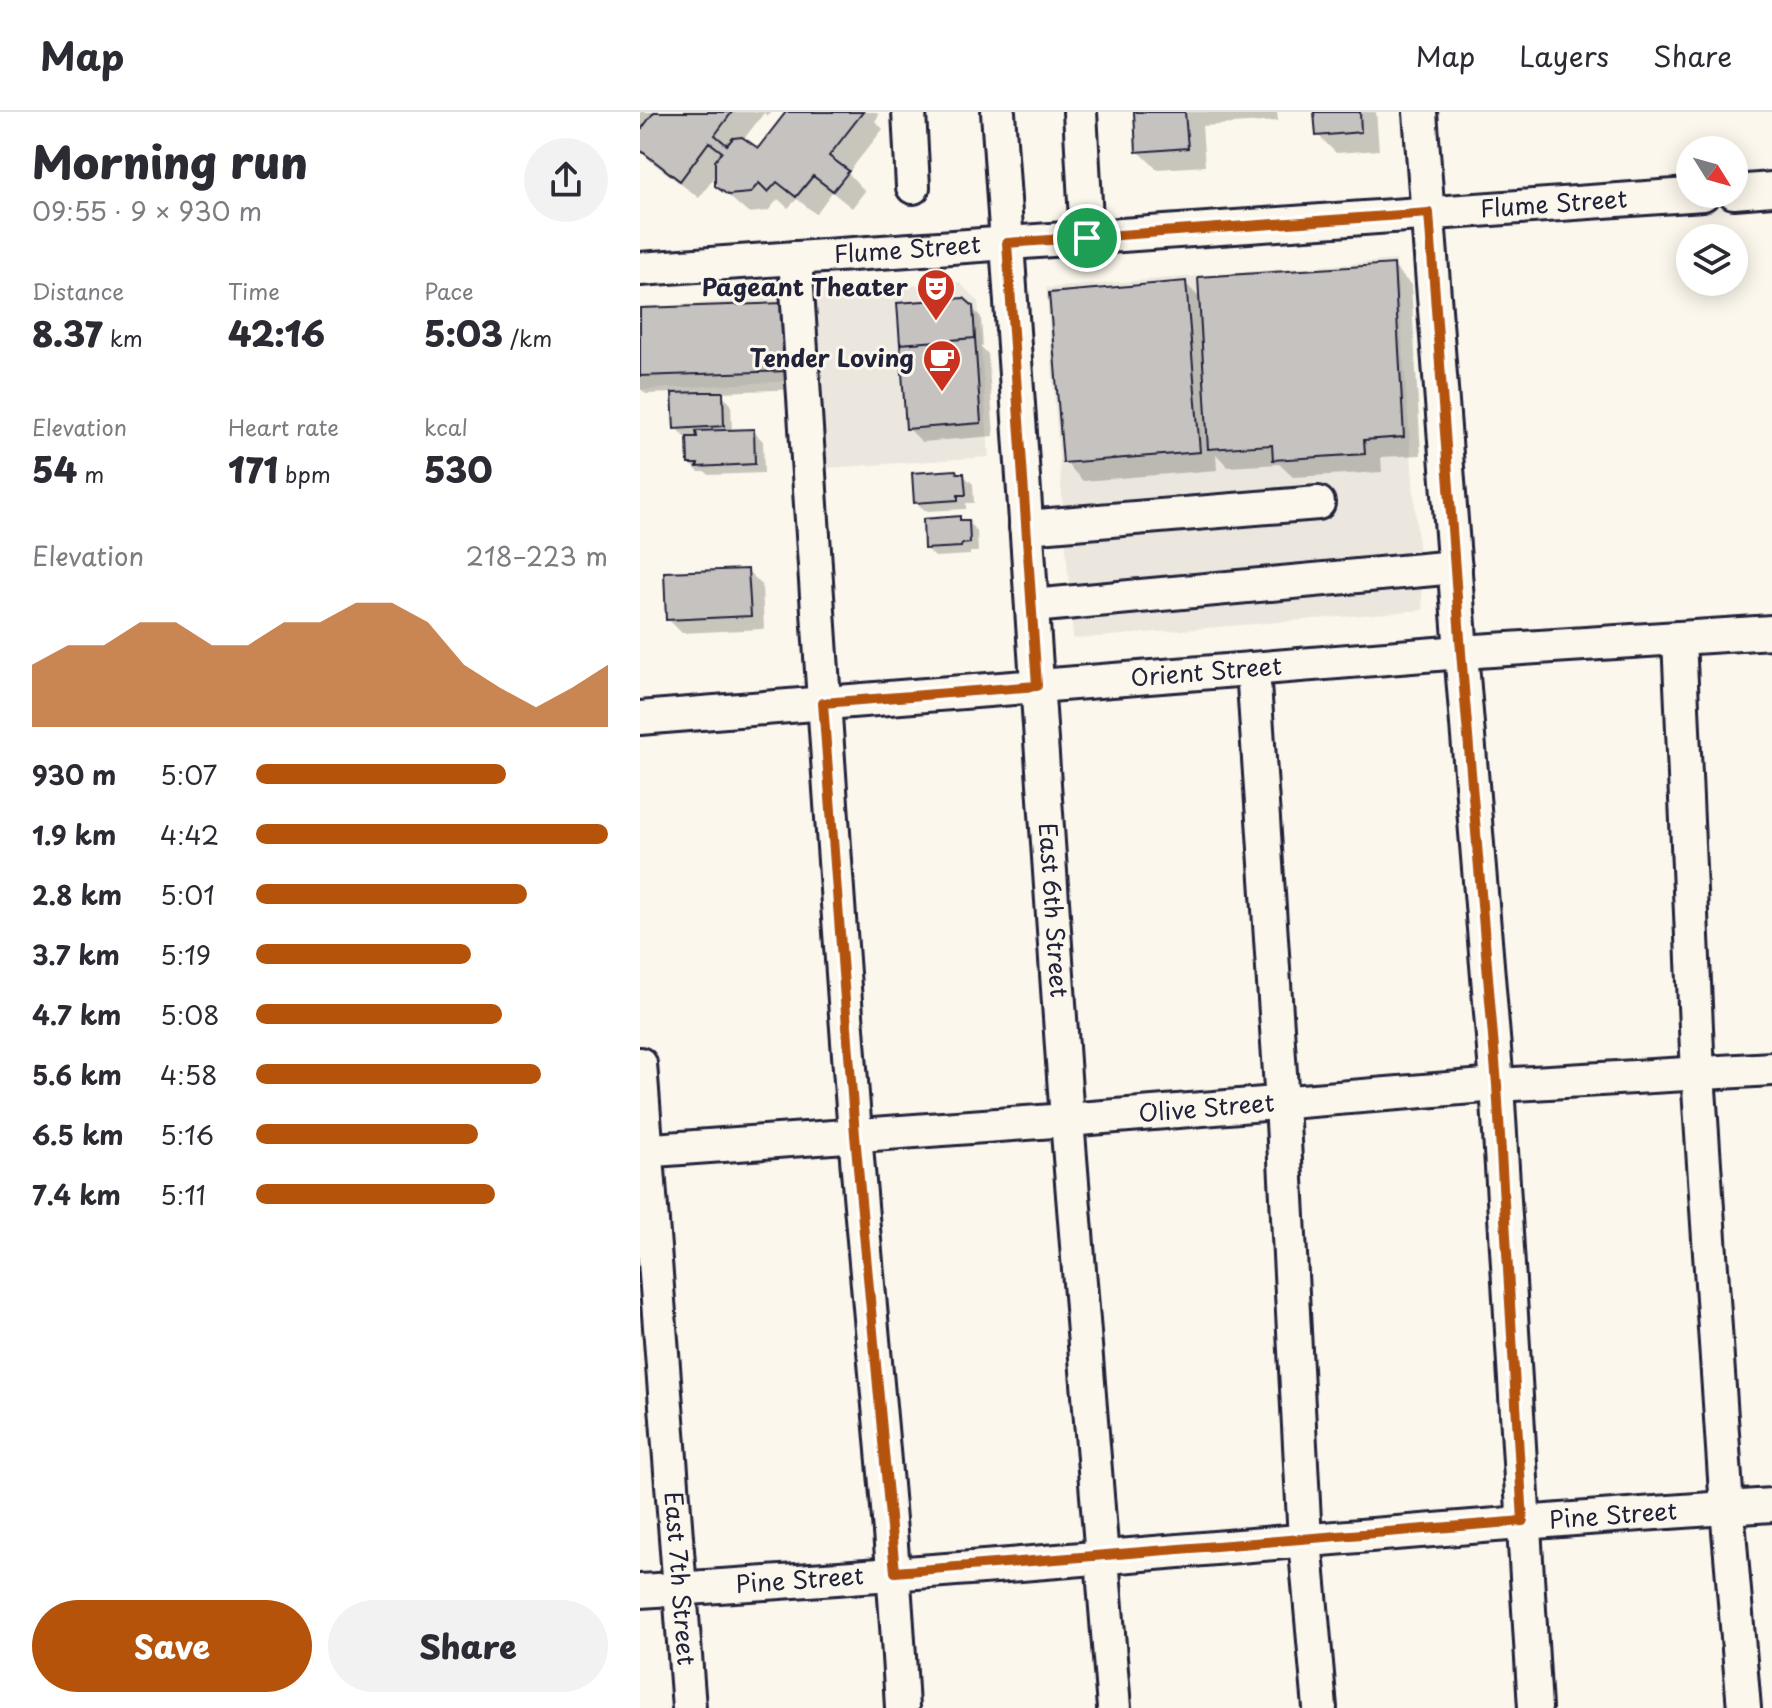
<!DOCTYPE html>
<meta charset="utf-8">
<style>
body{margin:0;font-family:"Playpen Sans",sans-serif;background:#f2f2f3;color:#2b2b33;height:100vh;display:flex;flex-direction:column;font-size:30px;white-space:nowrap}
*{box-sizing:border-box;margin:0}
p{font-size:26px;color:#7c7c81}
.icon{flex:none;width:44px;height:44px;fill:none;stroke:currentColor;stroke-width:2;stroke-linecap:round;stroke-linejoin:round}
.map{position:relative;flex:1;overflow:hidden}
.sheet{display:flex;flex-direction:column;background:#fff;width:640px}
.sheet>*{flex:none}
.needle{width:52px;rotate:127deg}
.tools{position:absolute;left:1036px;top:24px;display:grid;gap:16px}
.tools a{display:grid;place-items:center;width:72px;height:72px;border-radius:50%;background:#fff;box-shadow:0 4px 20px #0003;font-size:40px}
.pin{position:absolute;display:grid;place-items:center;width:68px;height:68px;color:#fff;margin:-34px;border:4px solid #fff;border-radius:50%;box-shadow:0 2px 8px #0007}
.round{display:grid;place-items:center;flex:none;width:84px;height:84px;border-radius:42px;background:#f2f2f3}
.summary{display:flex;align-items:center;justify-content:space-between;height:136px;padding:0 32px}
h1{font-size:44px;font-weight:800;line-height:60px}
.stats{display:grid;grid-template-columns:repeat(3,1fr);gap:12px;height:136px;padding:8px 32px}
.stats div{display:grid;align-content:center}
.stats b{font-size:34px;font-weight:800}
.stats small{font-size:22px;font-weight:400}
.stats p{font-size:22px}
.chart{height:224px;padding:16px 32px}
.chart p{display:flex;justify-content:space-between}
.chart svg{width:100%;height:144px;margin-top:8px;fill:#b45309;opacity:.7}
.button{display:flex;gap:16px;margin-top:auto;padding:16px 32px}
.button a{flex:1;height:92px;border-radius:48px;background:#b45309;color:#fff;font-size:32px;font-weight:800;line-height:92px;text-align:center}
.button a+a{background:#f2f2f3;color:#2b2b33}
ul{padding:0 32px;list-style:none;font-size:26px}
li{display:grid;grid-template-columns:128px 96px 1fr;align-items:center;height:60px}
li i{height:20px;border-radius:10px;background:#b45309}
header{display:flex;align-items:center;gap:48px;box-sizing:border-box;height:112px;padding:0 40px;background:#fff;border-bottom:2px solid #e1e1e2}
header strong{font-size:38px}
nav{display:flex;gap:44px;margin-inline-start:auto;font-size:28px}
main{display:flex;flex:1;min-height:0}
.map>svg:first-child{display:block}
</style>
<header>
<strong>Map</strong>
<nav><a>Map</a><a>Layers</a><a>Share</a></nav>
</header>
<main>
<section class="sheet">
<div class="summary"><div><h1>Morning run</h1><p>09:55 · 9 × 930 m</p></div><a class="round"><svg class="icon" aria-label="share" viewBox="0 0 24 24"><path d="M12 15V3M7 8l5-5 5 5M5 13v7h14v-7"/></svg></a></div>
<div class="stats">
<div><p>Distance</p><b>8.37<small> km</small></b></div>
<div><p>Time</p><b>42:16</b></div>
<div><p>Pace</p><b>5:03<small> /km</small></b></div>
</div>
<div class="stats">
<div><p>Elevation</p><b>54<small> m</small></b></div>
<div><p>Heart rate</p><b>171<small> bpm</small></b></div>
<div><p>kcal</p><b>530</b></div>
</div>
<div class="chart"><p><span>Elevation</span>218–223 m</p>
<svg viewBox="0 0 160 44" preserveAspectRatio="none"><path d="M0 44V25L10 19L20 19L30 12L40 12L50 19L60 19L70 12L80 12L90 6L100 6L110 12L120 25L130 32L140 38L150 32L160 25V44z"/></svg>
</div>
<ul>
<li><b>930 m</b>5:07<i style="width:71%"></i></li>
<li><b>1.9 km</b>4:42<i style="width:100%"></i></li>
<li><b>2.8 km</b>5:01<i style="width:77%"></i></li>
<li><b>3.7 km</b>5:19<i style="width:61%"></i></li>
<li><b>4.7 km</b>5:08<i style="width:70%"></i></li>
<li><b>5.6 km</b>4:58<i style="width:81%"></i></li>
<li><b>6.5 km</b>5:16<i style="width:63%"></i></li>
<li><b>7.4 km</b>5:11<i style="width:68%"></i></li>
</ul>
<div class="button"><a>Save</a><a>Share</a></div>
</section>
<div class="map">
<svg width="1132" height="1596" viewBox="0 0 1132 1596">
<rect width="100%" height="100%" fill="#fbf7ec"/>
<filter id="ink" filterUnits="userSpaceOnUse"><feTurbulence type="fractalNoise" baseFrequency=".0125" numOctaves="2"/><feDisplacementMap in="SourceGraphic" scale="16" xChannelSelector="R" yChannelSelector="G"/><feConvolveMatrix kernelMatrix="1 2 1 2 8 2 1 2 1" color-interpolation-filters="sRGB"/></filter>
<g filter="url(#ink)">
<path fill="#ebe7df" d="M756 148 783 498 433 527 406 176Z
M319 170 338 189 349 345 187 356 175 180Z
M148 185 150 269 0 278V196Z"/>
<path fill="#0003" d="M0 0H131L128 4 124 1 103 28 119 38 149 0H236L239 3 235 9 243 17 208 61 225 79 212 96 192 80 176 102 157 87 148 96 138 87 128 99 108 101 77 74V62L59 86 11 49 0 38V22L3 19 0 16Z
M510 0H637L638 9 562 14 565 54 517 57 498 39Z
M676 0H736L739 38 696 41 678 23Z
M753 154 771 173 781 343 741 345 742 360 653 365 639 352 588 355 576 342 577 358 443 369 425 350 545 171 561 187Z
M323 188 341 205 343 234H340L348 242 354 324 282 330 268 316Z
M144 193 164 277 79 280 91 292 92 320 113 319 123 329 124 361 69 363 66 360H59L50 351 49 325H45L36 316 34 281 6 282 0 276V198Z
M319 363H323L333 372 334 391H326V397L285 399 276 390Z
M319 406 323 410H328L337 419 338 440H330V443L295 445 286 436Z
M108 459 122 473 124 517 42 521 28 507Z"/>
<path fill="#c6c2c0" stroke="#22223b" stroke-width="2" d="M14 0H92L75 23 87 33 93 26 102 25 118 36 146 0H223L189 44 209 59 193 79 173 64 156 85 137 70 128 80 119 71 110 81 88 83 75 74V49L82 40 69 30 40 69 0 38V19Z
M494 0H545L548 36 496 40Z
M674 0H720L721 20 676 24Z
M754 152 764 325 724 328 725 342 633 348 632 333 568 337 558 165Z
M546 169 560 340 423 351 409 181Z
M324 186 333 194 335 226 260 232 257 191Z
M145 191 147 259 0 264V196Z
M335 226 341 311 266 317 260 232Z
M63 280H83L84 314 34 317 32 281Z
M114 317 115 352 57 355 58 352H48L47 325H57L56 319Z
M316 358 317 361H324L326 383H318V388L274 391 272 361Z
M320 404V408H329L330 431 322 432 321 435 284 437 283 407Z
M108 457 111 504 26 508 24 460Z"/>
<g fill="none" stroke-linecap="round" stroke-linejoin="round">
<defs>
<g id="minor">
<path d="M269 0 273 75"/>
<path id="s1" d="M358 0 427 1008 474 1596"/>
<path d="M440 0 447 126"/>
<path d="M780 0 821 540 857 973 895 1596"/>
<path d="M1094 80 1132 77"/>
<path d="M155 146C174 438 192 729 215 1021 230 1213 252 1404 262 1596"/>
<path id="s2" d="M0 157 1063 82"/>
<path d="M386 415 678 391"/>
<path d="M392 494 815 455"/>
<path d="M1039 526 1058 962 1087 1396 1104 1596"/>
<path d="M613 557 642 991 665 1428 680 1596"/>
<path id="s3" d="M0 606 821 540 1132 520"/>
<path id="s4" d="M0 952 49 1596"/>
<path id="s5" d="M0 1039 427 1008 857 973 1132 957"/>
<path id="s6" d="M0 1479C378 1457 754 1417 1132 1393"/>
</g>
</defs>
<use href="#minor" stroke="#22223b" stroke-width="38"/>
<use href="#minor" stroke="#fbf7ec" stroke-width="32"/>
</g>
</g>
<g fill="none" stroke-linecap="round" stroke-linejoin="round" filter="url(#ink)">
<defs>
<path id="route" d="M789 101 821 540 857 973 883 1409 255 1460 215 1023 183 591 397 574 367 131Z"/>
</defs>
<use href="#route" stroke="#fff" stroke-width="16"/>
<use href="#route" stroke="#b45309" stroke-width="10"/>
</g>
<defs>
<symbol id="theatre-pin" viewBox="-11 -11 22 30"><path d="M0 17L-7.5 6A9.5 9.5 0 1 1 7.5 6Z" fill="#c8321e" stroke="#fbf7ec"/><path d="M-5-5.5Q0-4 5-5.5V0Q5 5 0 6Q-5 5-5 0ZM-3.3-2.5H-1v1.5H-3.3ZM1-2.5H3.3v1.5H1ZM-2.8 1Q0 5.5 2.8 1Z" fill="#fff"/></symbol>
<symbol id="cafe-pin" viewBox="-11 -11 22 30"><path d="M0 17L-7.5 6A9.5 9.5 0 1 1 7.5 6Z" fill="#c8321e" stroke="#fbf7ec"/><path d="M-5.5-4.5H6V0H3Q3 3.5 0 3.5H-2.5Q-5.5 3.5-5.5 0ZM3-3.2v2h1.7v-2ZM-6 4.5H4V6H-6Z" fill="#fff"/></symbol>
</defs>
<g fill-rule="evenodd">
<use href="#theatre-pin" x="274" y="154" width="44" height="60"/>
<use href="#cafe-pin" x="280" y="225" width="44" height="60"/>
</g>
<g text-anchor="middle" stroke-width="6" stroke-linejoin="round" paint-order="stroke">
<g font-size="24" fill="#22223b" stroke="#fbf7ec">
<text dy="8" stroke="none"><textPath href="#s2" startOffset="916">Flume Street</textPath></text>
<text dy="8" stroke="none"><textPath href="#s2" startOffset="268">Flume Street</textPath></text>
<text dy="8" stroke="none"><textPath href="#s3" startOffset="568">Orient Street</textPath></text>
<text dy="8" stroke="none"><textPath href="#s1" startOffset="800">East 6th Street</textPath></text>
<text dy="8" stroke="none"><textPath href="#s5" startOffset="568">Olive Street</textPath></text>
<text dy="8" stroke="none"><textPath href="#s6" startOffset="976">Pine Street</textPath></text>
<text dy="8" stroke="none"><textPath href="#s4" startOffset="516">East 7th Street</textPath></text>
<text dy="8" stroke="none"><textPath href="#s6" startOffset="160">Pine Street</textPath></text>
</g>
<g font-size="24" font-weight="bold" fill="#22223b" stroke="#fbf7ec" text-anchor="end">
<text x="268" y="184">Pageant Theater</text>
<text x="274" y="255">Tender Loving</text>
</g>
</g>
</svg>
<div class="tools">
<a><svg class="needle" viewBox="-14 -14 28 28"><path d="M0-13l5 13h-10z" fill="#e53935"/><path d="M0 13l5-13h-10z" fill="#7c7c81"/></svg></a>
<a><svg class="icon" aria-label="layers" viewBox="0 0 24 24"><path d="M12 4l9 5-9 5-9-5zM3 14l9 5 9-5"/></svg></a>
</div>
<div class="pin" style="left:447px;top:126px;background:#1e9e55"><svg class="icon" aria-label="arrive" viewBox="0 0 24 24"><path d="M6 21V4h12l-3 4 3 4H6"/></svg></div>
</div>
</main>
